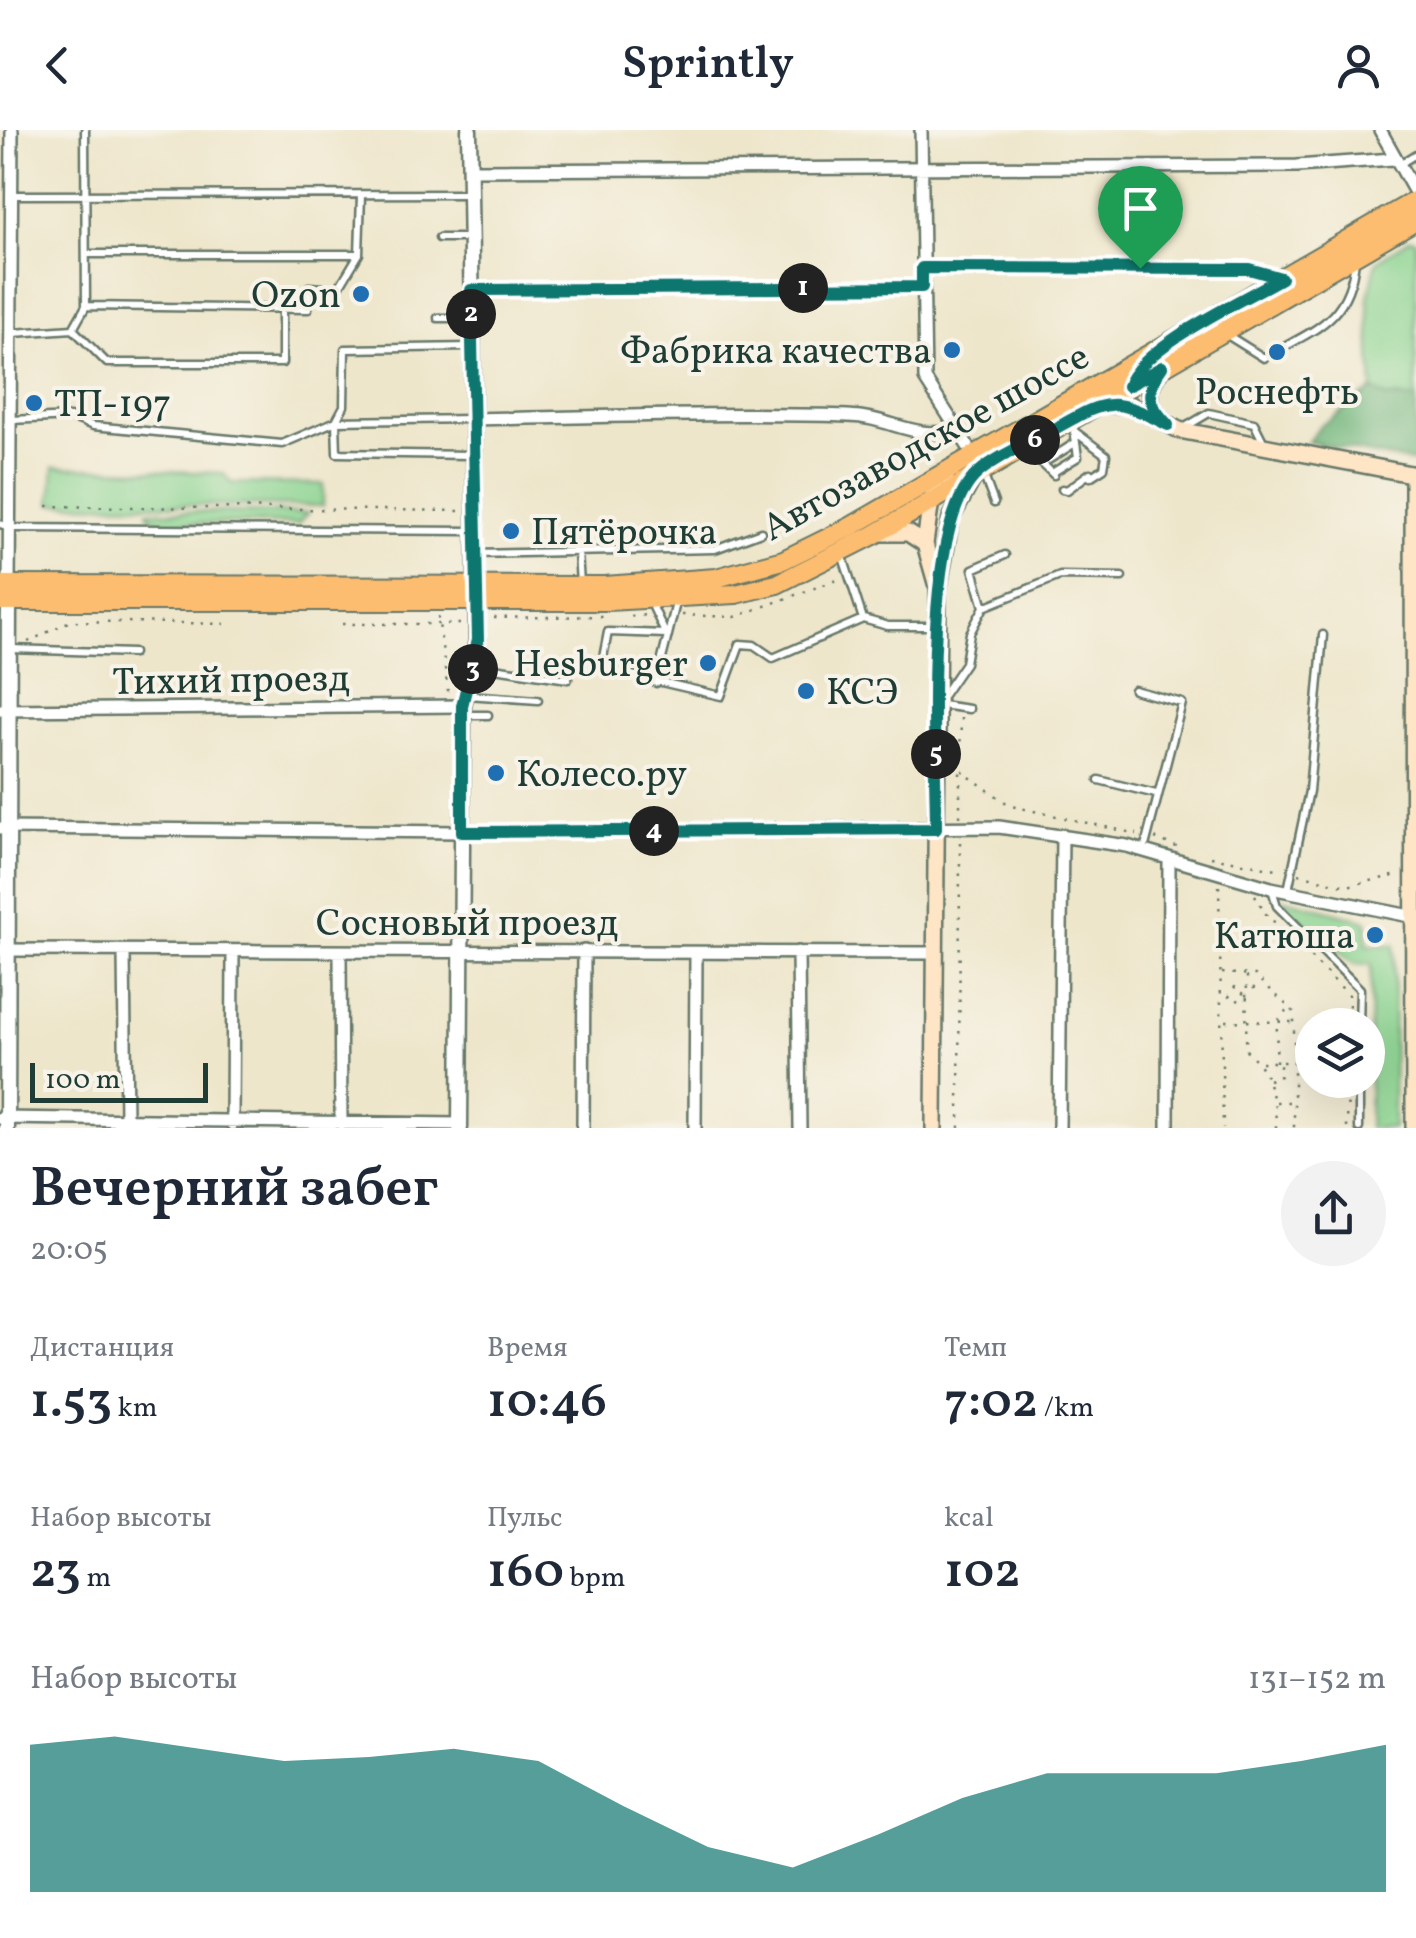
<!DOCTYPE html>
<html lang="ru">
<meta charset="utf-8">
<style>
body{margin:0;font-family:Vollkorn,serif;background:#f2f2f3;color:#1f2937;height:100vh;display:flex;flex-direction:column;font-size:38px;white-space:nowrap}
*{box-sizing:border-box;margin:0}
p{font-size:32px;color:#747a83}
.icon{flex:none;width:55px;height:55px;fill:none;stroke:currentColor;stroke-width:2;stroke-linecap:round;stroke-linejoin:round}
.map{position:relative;height:998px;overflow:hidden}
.side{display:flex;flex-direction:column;background:#fff;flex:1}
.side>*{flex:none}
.fabs{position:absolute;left:1295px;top:878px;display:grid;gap:20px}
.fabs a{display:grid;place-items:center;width:90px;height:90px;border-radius:50%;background:#fff;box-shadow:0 10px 40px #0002;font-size:50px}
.scale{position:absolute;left:30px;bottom:25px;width:178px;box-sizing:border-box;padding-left:10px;border:5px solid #1f3d34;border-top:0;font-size:28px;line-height:35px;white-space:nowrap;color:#1f3d34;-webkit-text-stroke:8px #f7f3e8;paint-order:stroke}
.pin{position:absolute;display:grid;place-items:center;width:85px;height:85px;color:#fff;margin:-102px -42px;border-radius:50% 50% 50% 0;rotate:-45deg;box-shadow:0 0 10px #0007}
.pin .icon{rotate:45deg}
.km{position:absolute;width:50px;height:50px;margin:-25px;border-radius:50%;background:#222;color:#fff;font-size:28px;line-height:50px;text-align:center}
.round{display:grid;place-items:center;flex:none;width:105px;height:105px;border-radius:52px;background:#f2f2f3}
.summary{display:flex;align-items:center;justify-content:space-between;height:170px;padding:0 30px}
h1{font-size:55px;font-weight:600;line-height:75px}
.figures{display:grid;grid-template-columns:repeat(3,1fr);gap:15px;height:170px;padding:10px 30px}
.figures div{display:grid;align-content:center}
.figures b{font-size:50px;font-weight:600}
.figures small{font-size:28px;font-weight:400}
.figures p{font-size:28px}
.chart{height:280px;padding:20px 30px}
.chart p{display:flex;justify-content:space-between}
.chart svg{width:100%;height:180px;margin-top:10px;fill:#0f766e;opacity:.7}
header{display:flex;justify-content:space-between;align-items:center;height:130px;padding:0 30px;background:#fff;font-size:45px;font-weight:600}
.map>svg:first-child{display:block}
</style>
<header><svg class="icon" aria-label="back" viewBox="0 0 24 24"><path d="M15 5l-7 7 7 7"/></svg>Sprintly<svg class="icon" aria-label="person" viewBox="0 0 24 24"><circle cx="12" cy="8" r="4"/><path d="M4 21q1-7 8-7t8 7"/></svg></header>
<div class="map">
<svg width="1416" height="998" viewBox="0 0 1416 998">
<rect width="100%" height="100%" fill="#f7f3e8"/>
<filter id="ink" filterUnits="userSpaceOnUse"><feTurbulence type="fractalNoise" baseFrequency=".01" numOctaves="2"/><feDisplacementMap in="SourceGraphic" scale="20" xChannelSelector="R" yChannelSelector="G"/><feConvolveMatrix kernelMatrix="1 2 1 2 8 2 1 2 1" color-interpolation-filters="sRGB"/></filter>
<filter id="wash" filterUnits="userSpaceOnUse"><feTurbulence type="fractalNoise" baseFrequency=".0048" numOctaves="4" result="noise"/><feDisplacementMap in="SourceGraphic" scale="40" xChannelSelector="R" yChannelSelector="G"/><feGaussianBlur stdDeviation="2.25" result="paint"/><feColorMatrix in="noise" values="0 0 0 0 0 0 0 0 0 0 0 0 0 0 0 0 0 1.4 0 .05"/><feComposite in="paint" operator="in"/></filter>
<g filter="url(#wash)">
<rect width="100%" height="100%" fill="#eee6cb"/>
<path fill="#8ad390" stroke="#548862" stroke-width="2.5" d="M1410 109 1416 110V269L1386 267 1373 260 1368 169 1377 131Z
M54 337 223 343 231 353 323 354V376L51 374Z
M148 381 308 383 298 394 161 393 149 386Z
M1285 769 1367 791V815H1394L1393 998H1369L1371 834H1354L1287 778Z"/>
<path fill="#6fb57a" stroke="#477957" stroke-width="2.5" d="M1373 260 1386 267 1416 269V333L1308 312 1319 297Z"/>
</g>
<g filter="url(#ink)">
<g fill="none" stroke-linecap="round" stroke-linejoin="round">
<defs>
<path id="service" d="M85 0 86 176 73 199 107 233H282V177
M1398 35 1416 24
M13 65 470 64
M439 108H468
M86 124H359
M86 176 308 179 309 157 338 159 359 124 361 65
M438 188H471
M13 203 73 199
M1224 203 1264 228C1313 200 1350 191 1355 129
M12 290 70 287 93 296 282 314 336 291 472 289
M1182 299 1209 283 1254 293 1265 315
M1074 301 1106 325 1104 338 1090 347
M1025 324 1033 325 1054 345
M471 325 337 323 336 291 344 276 345 219 471 217
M1042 334 1075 313
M1052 343 1078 327 1074 299
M984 346 994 373
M1062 359 1067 360 1090 343
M0 394 13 398 473 401
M578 422 580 454
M475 424 715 419 761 402
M842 424 863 489
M651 473 665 503
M984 477 973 439 1005 425
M666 504 608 502 601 538 721 566 740 514 754 515 773 528 863 489 888 496H936
M11 519 133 523
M474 535 568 549 569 543
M656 553 676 473
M1134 560 1182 573 1144 720
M467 565 538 570
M941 568 965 533 970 503 984 477 1060 446 1122 447
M941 575 969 579
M464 585H488
M1099 650 1156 664
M1272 759 1277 776 1360 859 1359 895
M1288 760 1309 661 1323 505
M1359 998V950"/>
<path id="minor" d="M921 0 925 249 973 324
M1380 0 1416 64
M470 40 1297 36 1393 29
M922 138 1249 139 1281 148
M471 160 922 157
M472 289C597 287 723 282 848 286 891 287 913 311 958 300
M9 461 12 0
M0 580 463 576
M0 698 462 702 999 697 1127 716 1271 758 1415 787
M0 820 935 823
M340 822 341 994
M798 822 800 998
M124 824 126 989
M0 988 460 994
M232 994 233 823
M583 998 584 821
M695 998 696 824
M1059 998 1062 705
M1168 998 1169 728"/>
<path id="tertiary" d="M7 998 9 471
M460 998 463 576 477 510 469 0"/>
<path id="secondary" d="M1161 239C1147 259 1145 270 1161 288
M1097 274 1131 275 1179 300 1416 345
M1413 344 1414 998
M878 403H908L925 414 936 453
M925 414 931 370 950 339
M934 998 938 461 951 388 975 345"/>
<path id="primary" d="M0 455 604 456 716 448 783 430 852 396 1416 70
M0 471H607L736 464 777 454 872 406 1416 90"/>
</defs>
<use href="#service" stroke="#677869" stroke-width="11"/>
<use href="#minor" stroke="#677869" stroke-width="16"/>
<use href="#tertiary" stroke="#677869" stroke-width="19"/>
<use href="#secondary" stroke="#677869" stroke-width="20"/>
<use href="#primary" stroke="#677869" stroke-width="22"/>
<path stroke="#677869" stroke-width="2.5" stroke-dasharray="2.5 8" stroke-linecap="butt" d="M47 376 461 381
M682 485 735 487 842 448
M438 486 448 562
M631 486 648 485
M494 488 603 486
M342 494H462
M28 512 70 491 231 494
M961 588 960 634 964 643 1011 676 1137 704
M960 687V635
M1155 708 1179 718
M1211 727 1282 740
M1299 744 1347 756 1398 745
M1219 756 1223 998
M1255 765 1266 784 1349 865V895
M1222 843 1255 845 1294 882V998
M1247 846 1246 920C1269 940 1276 968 1276 998
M1244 864 1235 857 1229 867 1240 871 1260 852
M1226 891 1293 892
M1261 932H1293
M1276 932 1277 892 1288 878
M1268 950 1280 946V933
M1276 972H1293
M959 998 960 710
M1347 998 1348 950"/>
<use href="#service" stroke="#fff" stroke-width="6"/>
<use href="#minor" stroke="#fff" stroke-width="11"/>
<use href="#tertiary" stroke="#fff" stroke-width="14"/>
<use href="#secondary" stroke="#fee5c5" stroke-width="15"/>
<use href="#primary" stroke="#fcbd6f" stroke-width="18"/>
</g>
</g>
<g fill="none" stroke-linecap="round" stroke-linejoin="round" filter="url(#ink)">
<defs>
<path id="route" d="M922 138 1249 139 1281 148C1244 170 1141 216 1128 256L1162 237C1144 262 1147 273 1168 295 1109 264 1105 271 1051 301 1027 314 998 326 978 343 920 393 936 622 936 699L462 702V576L478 510 471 160 922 157Z"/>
</defs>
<use href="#route" stroke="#fff" stroke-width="20"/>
<use href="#route" stroke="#0f766e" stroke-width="12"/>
</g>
<g fill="#1f6fb2" stroke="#f7f3e8" stroke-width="4">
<circle cx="361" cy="164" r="10"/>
<circle cx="952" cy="220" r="10"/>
<circle cx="1277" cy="222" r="10"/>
<circle cx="34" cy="273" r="10"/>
<circle cx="511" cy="401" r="10"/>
<circle cx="708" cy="533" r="10"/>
<circle cx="806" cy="561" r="10"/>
<circle cx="496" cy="643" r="10"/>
<circle cx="1375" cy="805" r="10"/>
</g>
<g text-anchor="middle" stroke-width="8" stroke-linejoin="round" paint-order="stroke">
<g font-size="38" fill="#1f3d34" stroke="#f7f3e8" text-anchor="end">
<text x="341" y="177">Ozon</text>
<text x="932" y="233">Фабрика качества</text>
<text x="1277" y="274" text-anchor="middle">Роснефть</text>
<text x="54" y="286" text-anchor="start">ТП-197</text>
<text x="531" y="414" text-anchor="start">Пятёрочка</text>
<text x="688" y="546">Hesburger</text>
<text x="826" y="574" text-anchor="start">КСЭ</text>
<text x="516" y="656" text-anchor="start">Колесо.ру</text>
<text x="1355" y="818">Катюша</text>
</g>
<g font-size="38" fill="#1f3d34" stroke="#f7f3e8">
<text transform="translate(925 311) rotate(-29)" y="13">Автозаводское шоссе</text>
<text transform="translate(231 549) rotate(-1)" y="13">Тихий проезд</text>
<text x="467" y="805">Сосновый проезд</text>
</g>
</g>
</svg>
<div class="fabs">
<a><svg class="icon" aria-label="layers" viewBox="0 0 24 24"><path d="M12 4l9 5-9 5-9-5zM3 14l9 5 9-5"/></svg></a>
</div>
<div class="scale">100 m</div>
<div class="pin" style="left:1140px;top:138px;background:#1e9e55"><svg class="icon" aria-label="arrive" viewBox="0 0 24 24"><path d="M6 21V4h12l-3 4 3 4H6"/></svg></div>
<b class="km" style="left:803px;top:158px">1</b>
<b class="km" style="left:471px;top:184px">2</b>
<b class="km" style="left:473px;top:539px">3</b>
<b class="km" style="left:654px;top:701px">4</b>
<b class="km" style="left:936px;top:624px">5</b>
<b class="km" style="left:1035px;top:310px">6</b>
</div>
<section class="side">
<div class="summary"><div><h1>Вечерний забег</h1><p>20:05</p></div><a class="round"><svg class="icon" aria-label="share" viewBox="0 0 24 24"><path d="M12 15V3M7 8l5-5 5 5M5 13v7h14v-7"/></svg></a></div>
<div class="figures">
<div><p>Дистанция</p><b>1.53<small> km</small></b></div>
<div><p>Время</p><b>10:46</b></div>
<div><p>Темп</p><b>7:02<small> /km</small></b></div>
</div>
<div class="figures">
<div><p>Набор высоты</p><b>23<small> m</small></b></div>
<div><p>Пульс</p><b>160<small> bpm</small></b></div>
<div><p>kcal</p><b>102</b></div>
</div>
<div class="chart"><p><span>Набор высоты</span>131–152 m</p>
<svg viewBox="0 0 160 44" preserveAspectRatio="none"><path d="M0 44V8L10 6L20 9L30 12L40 11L50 9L60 12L70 23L80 33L90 38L100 30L110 21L120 15L130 15L140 15L150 12L160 8V44z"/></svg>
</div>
</section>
